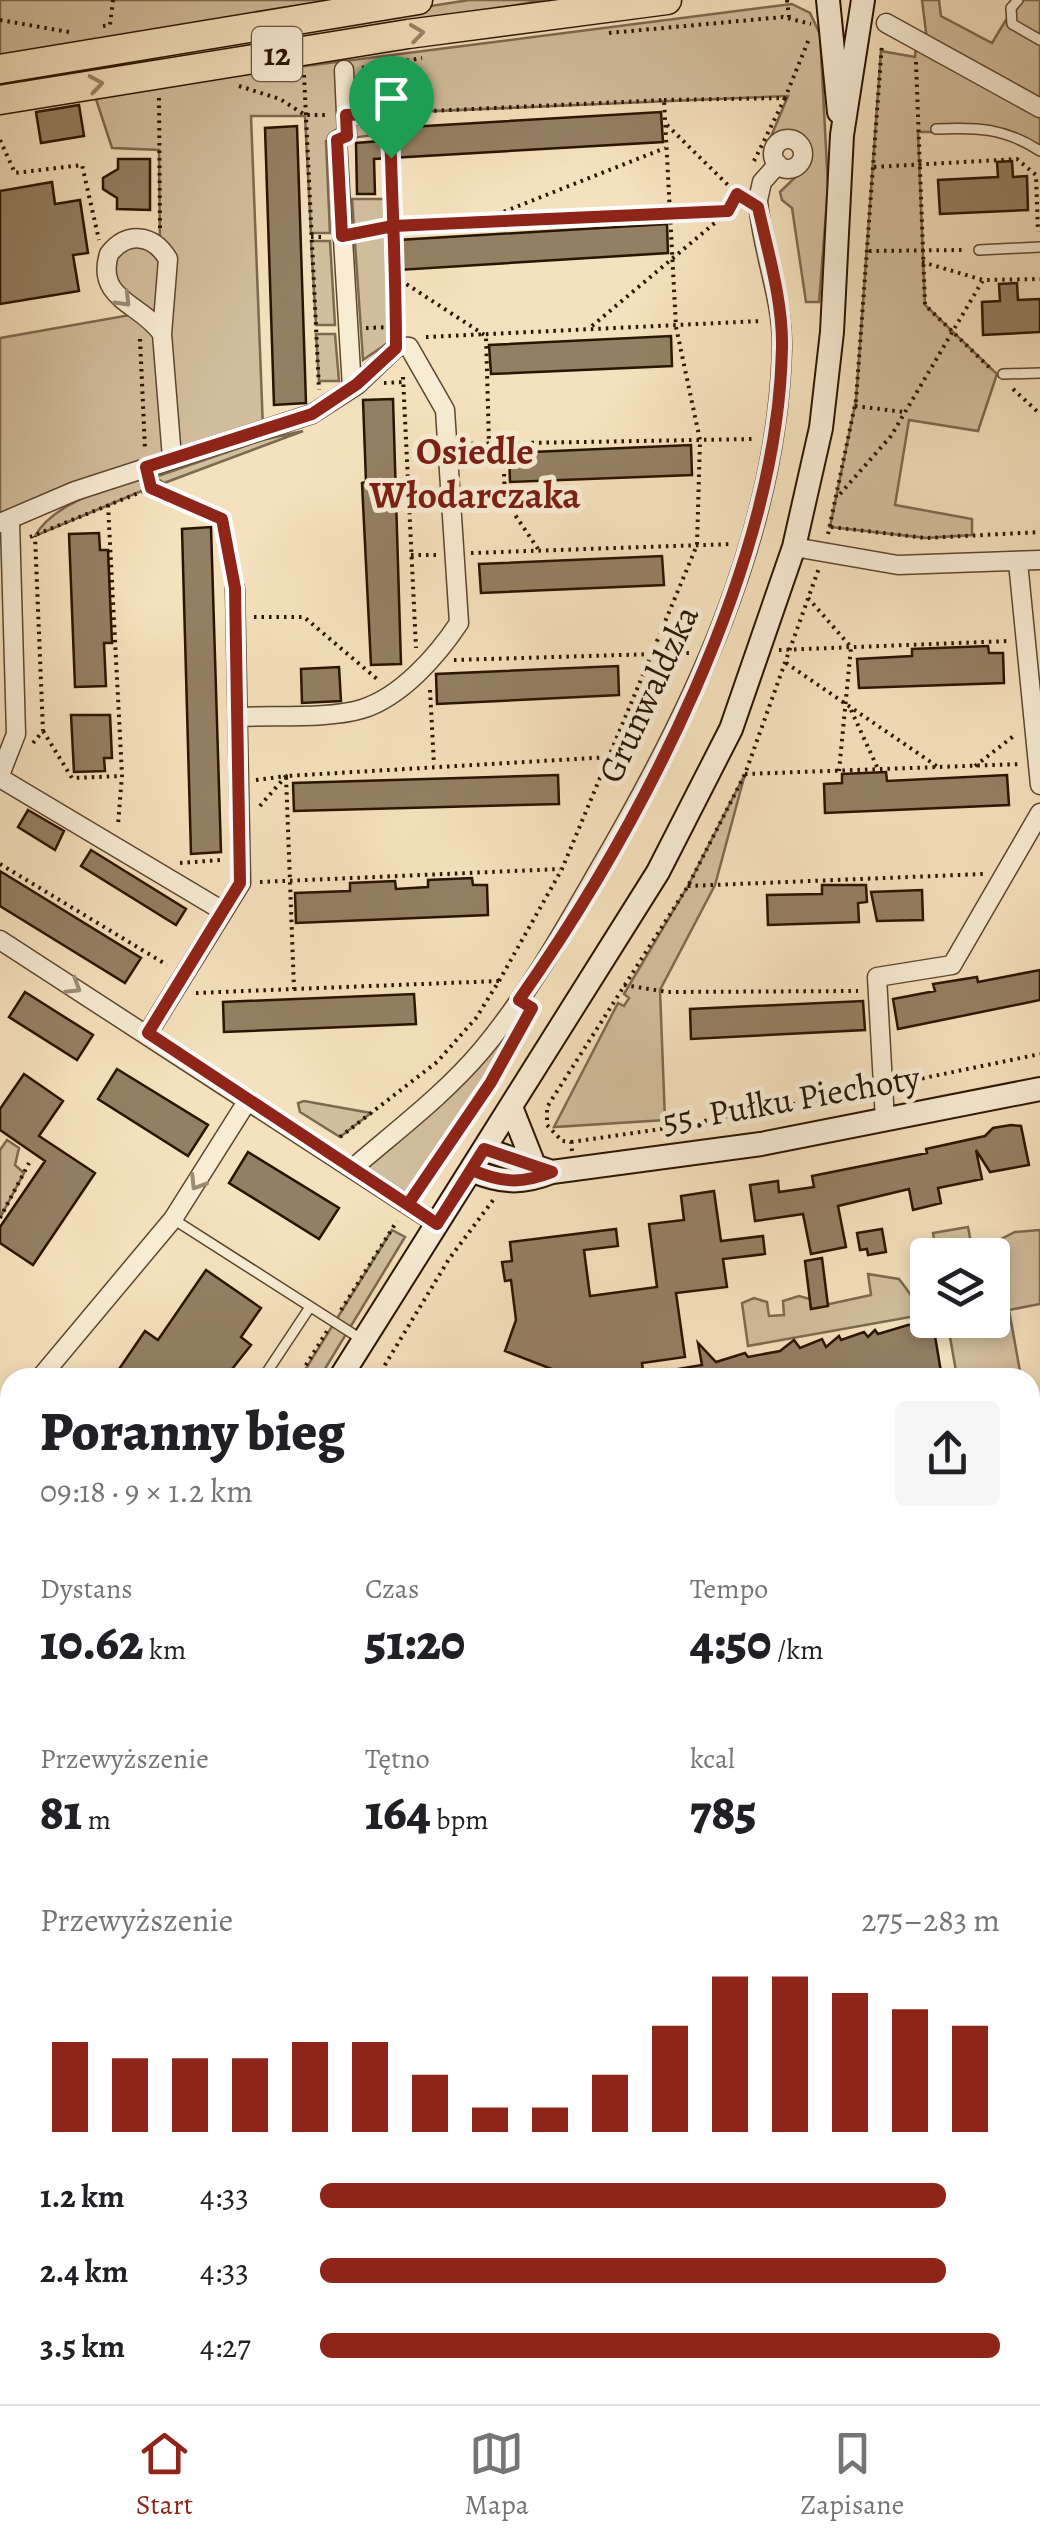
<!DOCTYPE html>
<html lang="pl">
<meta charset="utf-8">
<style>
body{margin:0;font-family:Alegreya,serif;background:#f6f6f6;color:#202124;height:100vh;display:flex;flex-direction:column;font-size:38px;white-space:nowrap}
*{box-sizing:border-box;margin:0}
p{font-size:32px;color:#757577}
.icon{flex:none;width:55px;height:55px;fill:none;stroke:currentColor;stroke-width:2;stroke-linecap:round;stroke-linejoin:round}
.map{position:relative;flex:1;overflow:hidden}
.drawer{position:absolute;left:0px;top:1368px;width:1040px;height:1038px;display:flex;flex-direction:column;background:#fff;border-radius:30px 30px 0 0;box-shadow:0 5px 15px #0003}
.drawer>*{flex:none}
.controls{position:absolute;left:910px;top:1238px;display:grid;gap:20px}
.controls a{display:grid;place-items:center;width:100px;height:100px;border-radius:10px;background:#fff;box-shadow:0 5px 15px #0003;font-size:50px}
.pin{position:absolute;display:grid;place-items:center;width:85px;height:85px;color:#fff;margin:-102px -42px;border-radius:50% 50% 50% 0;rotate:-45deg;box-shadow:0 0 10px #0007}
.pin .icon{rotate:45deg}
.round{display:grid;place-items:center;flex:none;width:105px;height:105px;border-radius:10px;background:#f6f6f6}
.headline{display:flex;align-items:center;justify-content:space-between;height:170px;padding:0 40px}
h1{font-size:55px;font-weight:800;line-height:75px}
.figures{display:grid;grid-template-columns:repeat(3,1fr);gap:15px;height:170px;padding:10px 40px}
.figures div{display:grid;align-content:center}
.figures b{font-size:50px;font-weight:800}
.figures small{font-size:28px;font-weight:400}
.figures p{font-size:28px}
.chart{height:280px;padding:20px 40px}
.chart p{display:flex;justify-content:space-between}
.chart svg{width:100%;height:180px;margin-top:10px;stroke:#8f2418;stroke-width:6}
ul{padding:0 40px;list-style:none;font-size:32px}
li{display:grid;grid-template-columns:160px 120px 1fr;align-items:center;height:75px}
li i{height:25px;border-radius:12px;background:#8f2418}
.menu{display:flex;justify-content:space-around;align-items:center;height:140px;border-top:2px solid #e0e0e0;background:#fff;font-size:28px;color:#757577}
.menu a{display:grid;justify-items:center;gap:5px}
.menu .current{color:#8f2418}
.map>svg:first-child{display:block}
</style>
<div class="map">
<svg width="1040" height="2404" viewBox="0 0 1040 2404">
<rect width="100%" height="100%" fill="#f5e1bd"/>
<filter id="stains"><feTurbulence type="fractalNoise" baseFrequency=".002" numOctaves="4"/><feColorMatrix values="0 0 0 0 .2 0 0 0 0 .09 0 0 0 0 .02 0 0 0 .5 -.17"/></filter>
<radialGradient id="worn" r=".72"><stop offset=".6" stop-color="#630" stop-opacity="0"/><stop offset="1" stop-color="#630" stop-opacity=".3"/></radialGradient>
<path fill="#d2be9d" stroke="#7e694e" stroke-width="2.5" d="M0 0H355L0 56Z
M469 0H545L0 95V74Z
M922 0H939L941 16 992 43 1018 0H1040V151L1005 132H918L925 305 997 374 978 431 909 420 895 505 972 519V535L926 538 830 527 856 400 881 51 915 57 916 42 928 48Z
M792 4 810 13 820 34 828 187 819 302H806L792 208 782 200 780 192 810 163V146L795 133 770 139 788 96 390 113V133L326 141 330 233H311L305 116H251L263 429 0 523V338L136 314 109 284 115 246 160 245 159 150 112 148 94 93Z
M352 199H392L396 337 363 360Z
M311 241H330L335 325H316Z
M316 334H335L339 381H319Z
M303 431 164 483 155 477 262 440Z
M138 478 143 481 144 490 35 536C53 504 104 489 138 478Z
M745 774 715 885 660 990 665 1120 554 1127 618 1003 624 1006 629 998 624 994 688 886Z
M513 1009 525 1015 491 1082 408 1204 353 1168 438 1095Z
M304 1101 371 1113 340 1137 300 1112 298 1103Z
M7 1140 19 1148 15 1165 24 1173 0 1218V1150Z
M968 1227 973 1253 1015 1232 1040 1230V1304L1009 1310 1021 1377H957L947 1320H992V1255H937L933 1233Z
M392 1230 405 1237 320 1377 300 1378Z
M868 1274 899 1279 911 1295 927 1290V1314L748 1346 742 1303 754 1298 767 1302 769 1316 784 1315 783 1301 799 1296 810 1299 811 1308 871 1295Z
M1030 2368 1040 2376V2404H657L643 2395H1030Z"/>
<path fill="#947f62" stroke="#2a1400" stroke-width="2.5" d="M79 105 84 136 41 143 36 112Z
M661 112 663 142 374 159 375 194H357L356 143 393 140 392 128Z
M297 126 306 403 274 405 265 128Z
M118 159H150V210L117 209V198L103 189V178L118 169Z
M1012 161 1013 177 1027 176 1028 210 940 214 938 180 998 177 997 162Z
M52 182 55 204 80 200 88 253 73 255 79 291 0 304V191Z
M667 224 668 253 399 270 398 240Z
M1017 283 1018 300 1040 299V332L983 335 982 302 1000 301 999 284Z
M671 336 672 366 491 374 489 345Z
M393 399 401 664 371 665 362 483 366 482 363 400Z
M691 445 692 475 510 482 509 453Z
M211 527 221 852 191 854 182 529Z
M99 533 100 550H108L112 643H104L106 686 75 687 69 534Z
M662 556 664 585 481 593 479 564Z
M988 646 989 653H1003L1004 683 859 688 857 659 912 656V649Z
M618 666 619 695 437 704 436 674Z
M339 667 341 701 302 703 301 669Z
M71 715H110L112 758H104L105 771 74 772Z
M886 772 887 781 1007 775 1009 805 825 813 824 784 842 783V774Z
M558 775 559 804 294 811 293 783Z
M28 810 64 831 55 850 18 827Z
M91 850 186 909 176 925 81 866Z
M0 871 141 958 125 983 0 906Z
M472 878 473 885H487L488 915 296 923 295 893 350 891V883L395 881 396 889 428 887V880Z
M822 885H866L867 902 858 903 859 922 768 925 767 895 822 894Z
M922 890 923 920 877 921 871 892Z
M1040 970V1000L898 1029 893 999 935 991 933 984 977 977 978 982Z
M25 992 93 1035 77 1060 9 1017Z
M414 994 416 1024 224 1032 223 1002Z
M863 1001 865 1030 691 1039 690 1009Z
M117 1069 208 1125 188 1156 98 1099Z
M24 1074 63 1101 39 1136 95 1173 33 1265 0 1243V1227L45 1161 0 1130V1109Z
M1011 1125 1021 1126 1029 1165 990 1172 976 1150 982 1179 938 1188 941 1203 913 1210 909 1189 838 1206 846 1247 811 1254 803 1214 755 1221 750 1185 778 1181 779 1192 814 1187 812 1176 927 1153 926 1149 985 1136 993 1128Z
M248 1152 339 1208 319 1239 229 1183Z
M714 1191 721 1241 763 1236 765 1254 723 1259 727 1287 676 1293 685 1357 642 1363 643 1371 554 1378 557 1371 505 1351 516 1320 511 1280 505 1281 502 1262 512 1261 510 1242 616 1229 618 1246 584 1250 590 1296 657 1287 649 1224 684 1220 681 1196Z
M882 1229 886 1252 868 1255 867 1249 860 1250 857 1233Z
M822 1258 828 1306 811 1309 805 1261Z
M206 1270 261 1308 241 1337 251 1345 225 1378H113L145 1331 158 1340Z
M933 1324 942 1378H679L678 1369 702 1365 698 1343 716 1362 745 1353 748 1357 780 1351 794 1340 800 1348 822 1339 826 1347 839 1336 841 1340 864 1332 868 1337 875 1330 878 1334 908 1325Z"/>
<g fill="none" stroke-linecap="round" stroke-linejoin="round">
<defs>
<path id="lane" d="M1018 0 1011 8 1012 24 1040 40
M936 129C977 127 1005 128 1040 151
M979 250 1040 247
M1003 374 1040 373
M173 1219 361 1339
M263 1378 310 1307
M0 1618 4 1815H0
M0 2165 10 2166
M0 2280 10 2256"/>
<path id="street" d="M886 23 1040 108
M344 70 347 135 337 140 352 388
M773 154a15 15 0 1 1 30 0a15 15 0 1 1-30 0Z
M162 334C143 304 95 300 109 254 127 231 153 234 168 259L162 334 172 458
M0 523 75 491 312 414 357 385 398 346 409 347 445 410 459 623C437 656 401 697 362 709 330 719 274 715 238 717
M794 547 898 565 1040 560
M1018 562 1040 785
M0 775 16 734 10 522
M0 778 223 911
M0 940 437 1224
M148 1033 241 883 235 588
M885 1121 877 977 952 965 1040 813
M353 1168C397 1130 444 1095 482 1050 527 996 562 934 597 873 690 714 777 537 782 349 783 298 761 250 758 200L762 182 778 164
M40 1378 173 1219 248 1100
M0 1429 10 1416
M1030 1510 1040 1509
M1030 2282 1040 2290
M454 2395V2404"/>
<path id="secondary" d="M828 0 839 112
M511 1107 534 1165
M484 1149 552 1172
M471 1170C501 1183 522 1184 552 1172L761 1144 1040 1089
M340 1378 658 872 731 729 794 547 821 428 832 332 842 135 863 0
M0 1519 10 1527
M0 1600 10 1587
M1030 2332 1040 2339"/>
<path id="primary" d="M0 69 418 0
M0 100 408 34 667 0"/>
</defs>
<use href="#lane" stroke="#5d472f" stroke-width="12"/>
<use href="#street" stroke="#5d472f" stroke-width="21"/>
<use href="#secondary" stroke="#2a1400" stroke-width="26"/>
<use href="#primary" stroke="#2a1400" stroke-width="31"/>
<path stroke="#2a1400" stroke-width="4" stroke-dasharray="2.5 5" stroke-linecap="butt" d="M787 0 789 17
M0 20 69 32
M103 26 110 25 113 0
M609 33 783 17 811 24
M916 62 925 305 991 369
M387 65 396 330
M362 68 422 58
M304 75 319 390
M239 86 280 99 305 115H327
M159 98 160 228
M664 100 785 98 809 39
M667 125 738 195
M0 140 15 173 82 165 99 240
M754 161 785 98
M874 167 1017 159 1036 175 1038 232
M483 220 665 148
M360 233 393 226 729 211
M311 237H326
M869 251 964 250
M922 262 983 280
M394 276 486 336 489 444
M592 326 729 211 741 187
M366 328 391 327
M426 337 761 321
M140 339 145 449
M403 377 416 648
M384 383 404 382
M1013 389 1040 414
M855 406 904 412
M464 444 754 439
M503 444 505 500 538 549
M151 488 222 519 231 568
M840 494 891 436 983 280 1040 279
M470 501 505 500
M108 505 122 775 118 825
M831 527 926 538 1040 532
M828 534 856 400 882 43
M30 537 146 490
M471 553 732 544
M411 555H437
M808 598 851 647 839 771
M254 617H304L377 679
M779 650 1009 641
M454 660 690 653
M786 663 938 767
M430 690 434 765
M851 710 878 769
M43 731 72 778 121 776
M33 743 43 731 35 536
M975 766 1015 735
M745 774 1021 764
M256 780 286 776 259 807
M180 863 221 860
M0 864 167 965
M260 882 560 869
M688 886 983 874
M624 985 668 992 858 991
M294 989 499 981
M196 993 294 989 286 776 610 757
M900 1083 1040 1054
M340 1137 437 1062 476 1018 499 981 562 869 697 545 700 440 676 327 664 100 366 114
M571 1142 668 1128 866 1090
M572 1151 571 1142 562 1141 547 1125V1107L688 886 745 774 819 568
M419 1188 517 1037
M0 1218 29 1163
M341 1310 397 1221
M298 1378 327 1331
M377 1378 449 1259 494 1199
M0 1488 10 1496
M1030 2368 1040 2376
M643 2395 647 2404
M323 2404 324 2403"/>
<use href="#lane" stroke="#f8ecd4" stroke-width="9"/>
<use href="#street" stroke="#f8ecd4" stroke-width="18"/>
<use href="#secondary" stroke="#f8ecd4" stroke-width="22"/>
<use href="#primary" stroke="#f5e1bd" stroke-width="28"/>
</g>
<defs><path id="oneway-chevron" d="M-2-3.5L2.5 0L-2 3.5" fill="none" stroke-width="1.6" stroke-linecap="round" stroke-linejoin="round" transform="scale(2.5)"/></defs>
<g stroke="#9a8568">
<use href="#oneway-chevron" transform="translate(417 33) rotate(-8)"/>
<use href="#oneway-chevron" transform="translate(96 84) rotate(-9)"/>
</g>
<g stroke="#9b8b75">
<use href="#oneway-chevron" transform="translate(124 300) rotate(46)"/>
<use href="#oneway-chevron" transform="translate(74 987) rotate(32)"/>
<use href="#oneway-chevron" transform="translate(197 1183) rotate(122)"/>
</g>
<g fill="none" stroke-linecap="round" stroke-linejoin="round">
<defs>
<path id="route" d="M391 158C393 221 396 284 396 348L357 384 312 414 146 467 151 488 222 519 235 588 240 883 148 1033 437 1224 472 1170C502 1183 522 1184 552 1172L484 1149 437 1224 408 1204 491 1082 532 1008 519 1000C641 826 778 565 782 348 783 301 768 253 758 207L737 194 728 211 393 226 342 236 337 140 347 136 346 115 389 113 391 158"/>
</defs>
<use href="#route" stroke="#fff" stroke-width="20"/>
<use href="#route" stroke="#8f2418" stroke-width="12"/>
</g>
<g text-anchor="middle" stroke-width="10" stroke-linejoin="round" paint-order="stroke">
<rect fill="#f8ecd4" stroke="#685540" stroke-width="2.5" x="252" y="27" width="50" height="54" rx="8"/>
<g font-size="32" font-weight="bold" fill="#2a1400">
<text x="277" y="65">12</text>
</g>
<g font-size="35" fill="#2a1400" stroke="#f8ecd4">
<text transform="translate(648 694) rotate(-65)" y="12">Grunwaldzka</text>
<text transform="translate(791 1099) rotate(-10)" y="12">55. Pułku Piechoty</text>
</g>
<g font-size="38" font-weight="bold" fill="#7a1f14" stroke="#f8ecd4">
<text x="475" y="464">Osiedle<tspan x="475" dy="44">Włodarczaka</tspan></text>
</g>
</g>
<rect width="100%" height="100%" filter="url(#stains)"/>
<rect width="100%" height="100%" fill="url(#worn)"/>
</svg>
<div class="controls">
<a><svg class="icon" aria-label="layers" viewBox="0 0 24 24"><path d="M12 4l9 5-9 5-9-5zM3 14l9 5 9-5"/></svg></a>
</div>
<div class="pin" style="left:391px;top:158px;background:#1e9e55"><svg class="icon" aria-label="arrive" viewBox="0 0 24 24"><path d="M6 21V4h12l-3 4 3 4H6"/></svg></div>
<section class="drawer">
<div class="headline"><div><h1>Poranny bieg</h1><p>09:18 · 9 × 1.2 km</p></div><a class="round"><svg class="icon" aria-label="share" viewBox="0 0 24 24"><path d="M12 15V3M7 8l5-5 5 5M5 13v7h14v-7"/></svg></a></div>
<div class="figures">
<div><p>Dystans</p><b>10.62<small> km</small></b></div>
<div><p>Czas</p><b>51:20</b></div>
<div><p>Tempo</p><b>4:50<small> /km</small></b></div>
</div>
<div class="figures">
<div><p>Przewyższenie</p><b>81<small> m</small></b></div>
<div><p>Tętno</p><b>164<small> bpm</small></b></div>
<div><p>kcal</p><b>785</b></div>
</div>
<div class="chart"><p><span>Przewyższenie</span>275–283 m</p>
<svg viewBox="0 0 160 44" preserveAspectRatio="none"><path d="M5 44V22M15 44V26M25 44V26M35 44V26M45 44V22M55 44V22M65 44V30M75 44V38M85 44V38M95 44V30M105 44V18M115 44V6M125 44V6M135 44V10M145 44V14M155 44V18"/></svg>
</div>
<ul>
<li><b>1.2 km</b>4:33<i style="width:92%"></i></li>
<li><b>2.4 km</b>4:33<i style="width:92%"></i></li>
<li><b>3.5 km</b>4:27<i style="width:100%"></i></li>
</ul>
</section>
</div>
<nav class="menu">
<a class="current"><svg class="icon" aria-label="home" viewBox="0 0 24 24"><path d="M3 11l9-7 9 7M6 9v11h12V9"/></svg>Start</a>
<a><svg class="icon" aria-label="map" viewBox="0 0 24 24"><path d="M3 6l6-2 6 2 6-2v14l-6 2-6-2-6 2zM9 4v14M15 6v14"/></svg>Mapa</a>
<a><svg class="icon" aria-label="saved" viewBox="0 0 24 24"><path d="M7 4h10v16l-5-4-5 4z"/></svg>Zapisane</a>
</nav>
